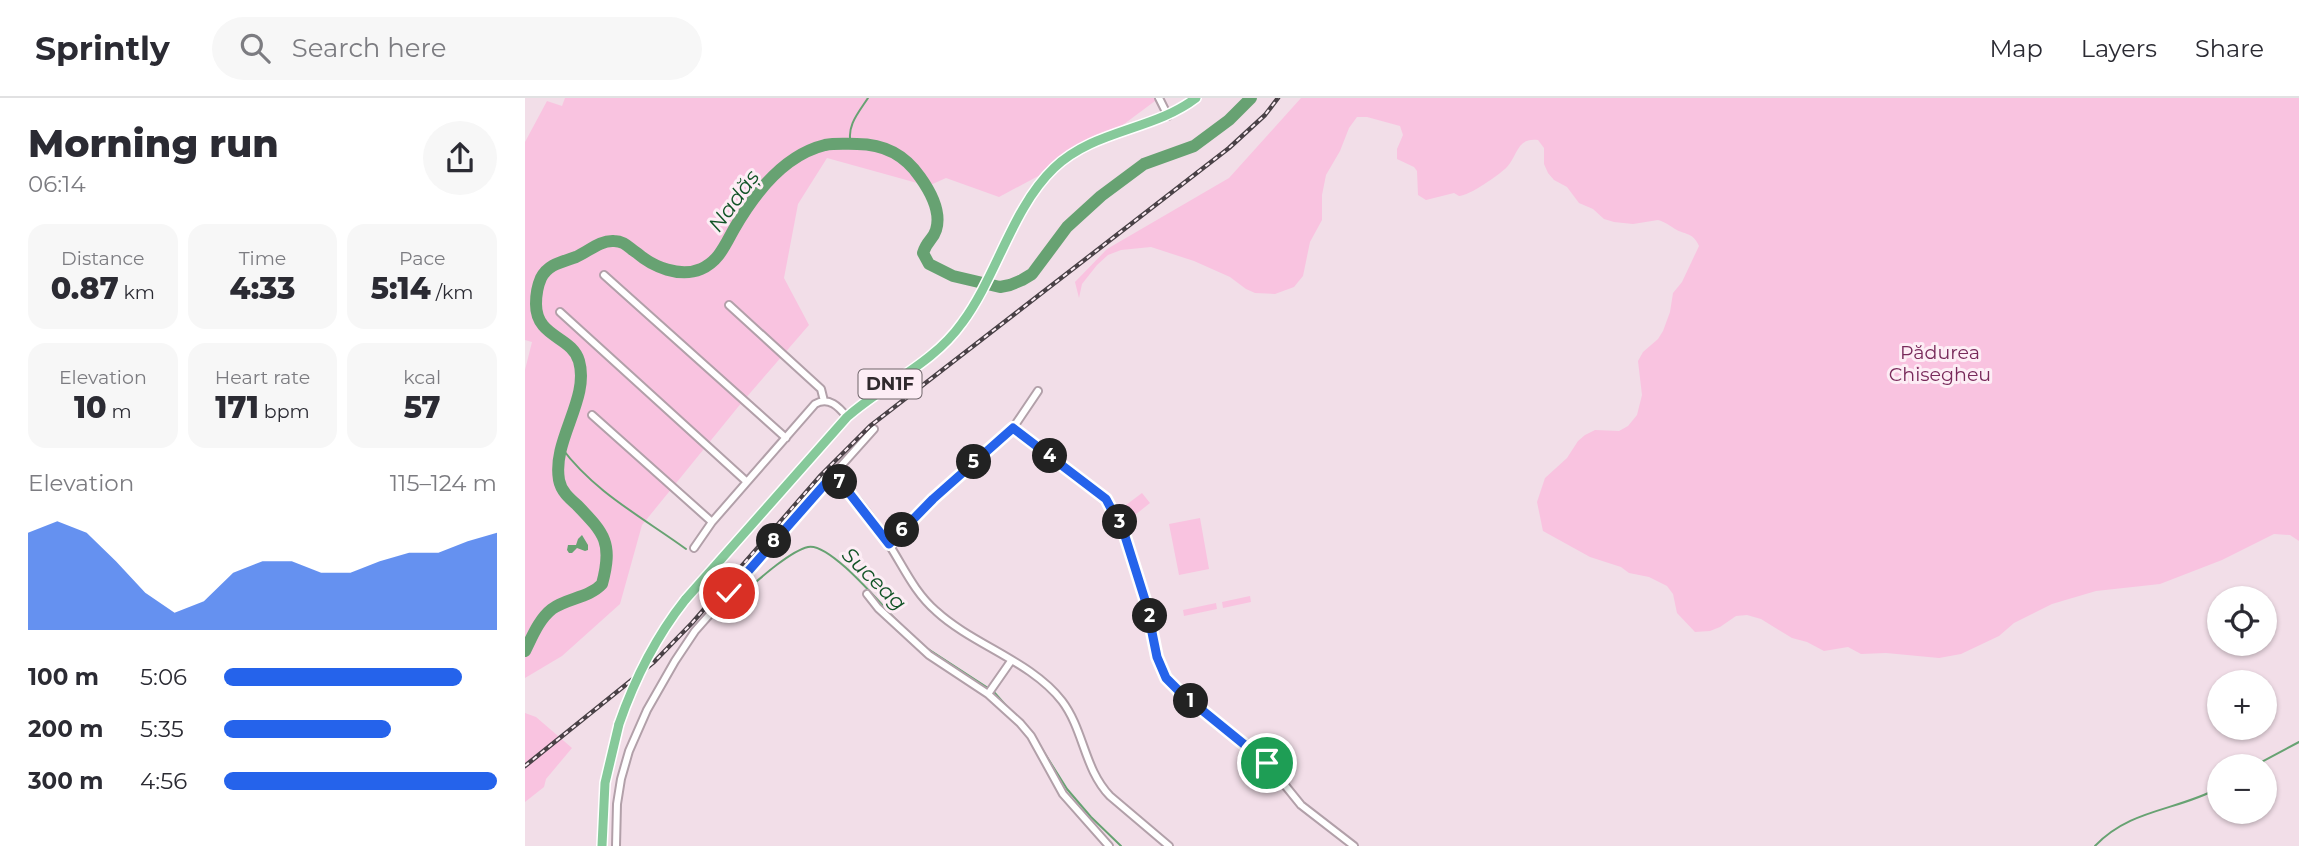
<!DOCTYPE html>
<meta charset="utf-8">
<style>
body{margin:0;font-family:Montserrat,sans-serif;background:#f7f7f7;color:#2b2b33;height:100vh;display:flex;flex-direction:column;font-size:26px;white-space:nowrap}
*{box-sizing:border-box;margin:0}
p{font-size:23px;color:#7c7c81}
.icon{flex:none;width:38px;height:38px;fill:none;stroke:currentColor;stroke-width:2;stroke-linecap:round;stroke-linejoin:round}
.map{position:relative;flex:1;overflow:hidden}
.drawer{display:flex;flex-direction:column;background:#fff;width:525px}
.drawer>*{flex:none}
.controls{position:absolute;left:1682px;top:488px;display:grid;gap:14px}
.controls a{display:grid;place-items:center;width:70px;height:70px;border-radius:50%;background:#fff;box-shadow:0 2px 5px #0004;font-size:35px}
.pin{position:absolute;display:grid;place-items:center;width:60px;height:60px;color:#fff;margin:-30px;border:4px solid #fff;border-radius:50%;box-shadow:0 2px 7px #0007}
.km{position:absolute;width:35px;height:35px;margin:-18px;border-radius:50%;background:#222;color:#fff;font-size:19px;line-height:35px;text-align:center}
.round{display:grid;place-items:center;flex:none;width:74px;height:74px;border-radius:37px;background:#f7f7f7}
.headline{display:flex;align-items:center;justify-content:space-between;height:119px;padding:0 28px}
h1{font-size:38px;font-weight:800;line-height:52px}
.metrics{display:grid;grid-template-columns:repeat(3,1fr);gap:10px;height:119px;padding:7px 28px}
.metrics div{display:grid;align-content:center;border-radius:18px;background:#f7f7f7;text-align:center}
.metrics b{font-size:30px;font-weight:800}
.metrics small{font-size:19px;font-weight:400}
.metrics p{font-size:19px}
.chart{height:196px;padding:14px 28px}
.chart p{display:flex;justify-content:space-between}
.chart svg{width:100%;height:126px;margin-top:7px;fill:#2563eb;opacity:.7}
ul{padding:0 28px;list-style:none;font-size:23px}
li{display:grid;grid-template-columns:112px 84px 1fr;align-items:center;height:52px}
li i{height:18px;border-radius:9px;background:#2563eb}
header{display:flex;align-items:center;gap:42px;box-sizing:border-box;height:98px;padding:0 35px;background:#fff;border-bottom:2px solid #e1e1e2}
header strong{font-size:33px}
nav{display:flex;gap:38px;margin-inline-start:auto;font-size:24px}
.search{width:490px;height:63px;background:#f7f7f7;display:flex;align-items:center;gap:18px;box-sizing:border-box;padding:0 24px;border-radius:38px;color:#7c7c81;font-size:26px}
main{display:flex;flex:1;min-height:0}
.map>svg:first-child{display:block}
</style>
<header>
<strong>Sprintly</strong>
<div class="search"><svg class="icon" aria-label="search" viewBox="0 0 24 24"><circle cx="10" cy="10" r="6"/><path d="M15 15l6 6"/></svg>Search here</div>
<nav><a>Map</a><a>Layers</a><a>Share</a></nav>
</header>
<main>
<section class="drawer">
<div class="headline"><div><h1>Morning run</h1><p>06:14</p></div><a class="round"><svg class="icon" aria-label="share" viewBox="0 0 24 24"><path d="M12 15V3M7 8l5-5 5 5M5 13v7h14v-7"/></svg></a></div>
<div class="metrics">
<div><p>Distance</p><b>0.87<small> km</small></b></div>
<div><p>Time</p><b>4:33</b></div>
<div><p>Pace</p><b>5:14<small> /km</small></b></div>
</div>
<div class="metrics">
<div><p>Elevation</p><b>10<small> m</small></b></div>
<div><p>Heart rate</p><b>171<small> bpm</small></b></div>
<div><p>kcal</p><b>57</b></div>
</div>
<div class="chart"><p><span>Elevation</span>115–124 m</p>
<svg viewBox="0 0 160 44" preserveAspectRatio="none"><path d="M0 44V10L10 6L20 10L30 20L40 31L50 38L60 34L70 24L80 20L90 20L100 24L110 24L120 20L130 17L140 17L150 13L160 10V44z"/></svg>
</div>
<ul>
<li><b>100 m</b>5:06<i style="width:87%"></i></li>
<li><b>200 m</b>5:35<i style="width:61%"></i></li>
<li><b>300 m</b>4:56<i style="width:100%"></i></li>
</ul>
</section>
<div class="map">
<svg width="1774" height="748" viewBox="0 0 1774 748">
<rect width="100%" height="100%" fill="#f2dee8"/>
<path fill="#f9c3e0" d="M40 0H634L571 47 474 99 421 80 403 88 302 60 273 106 259 180 284 227 213 309 117 427 95 506 37 558 0 580V272L7 244 0 242V44L22 3 37 8Z
M776 0H1774V443L1765 437 1749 436 1697 462 1635 486 1571 493 1527 506 1489 525 1474 538 1436 556 1414 560 1361 555 1336 556 1323 549 1299 553 1282 544 1267 540 1236 521 1222 517 1211 518 1195 529 1185 533 1170 534 1152 515 1148 496 1142 488 1124 479 1104 475 1096 469 1065 459 1018 433 1012 404 1020 380 1042 360 1053 343 1060 337 1070 332 1094 333 1103 328 1112 317 1117 297 1113 263 1118 254 1133 241 1138 233 1145 214 1148 195 1157 184 1174 148C1168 134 1160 137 1150 131 1144 127 1140 124 1133 122L1108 126 1089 124 1079 121 1068 111 1054 105 1042 89 1029 82 1023 75 1019 66V50L1013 42C992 39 993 57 982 69 974 77 944 98 934 98L929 95 901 102 893 97 892 73 889 69 872 61V51L878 37 875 28 842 19H832L824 30 815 53 801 77 797 97V122L785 144 778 178 769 189 750 196 730 195 721 191 705 179 669 163 626 149 596 152 583 157 572 167 557 186 554 200 550 184 582 151 704 80Z
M617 395 625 405 605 421 597 410Z
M675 420 684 471 654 477 644 426Z
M725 498 726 504 698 510 697 504Z
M691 505 692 511 659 518 658 512Z
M0 615 11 619 47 650 21 681 19 689 0 704Z"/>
<path fill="#67a272" d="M57 437 63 447V452L60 453 52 450 47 455H44L42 452 43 447H51L53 441Z"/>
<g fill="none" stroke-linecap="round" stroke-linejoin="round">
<path stroke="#67a272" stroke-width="2" d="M326 46C321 28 334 14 343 0
M36 349C69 394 117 419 161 451
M212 495 217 496C232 483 265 453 283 449 305 444 358 509 373 524
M400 549 463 590
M468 593 485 612
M512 643 542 691 566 719 596 748
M1729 668 1774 644
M1570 748C1605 711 1651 713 1694 690"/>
<path stroke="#67a272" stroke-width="12" d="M0 553C7 539 14 521 27 511 42 500 64 500 77 486 88 445 80 436 52 407 44 400 36 393 34 382 27 342 65 301 54 263 47 238 11 240 11 206 11 197 12 189 16 180 23 166 37 164 51 159 63 154 75 142 89 143 100 143 104 150 112 155 128 169 155 180 176 171 194 163 200 147 209 131 229 96 259 57 300 47 311 45 321 46 332 46 358 46 380 57 395 79 405 93 417 113 411 132 408 142 402 142 398 155L404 166 428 178 475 189 485 187 497 182 507 176 542 129 576 98 619 66 669 48 704 22 726 0"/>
<defs>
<path id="street" d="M634 0 643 18
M79 177 261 340
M204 207 296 291 299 303
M35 214 222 384
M67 317 187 424
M488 330 571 392 588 411 599 435 621 505 632 559 641 580 656 595 742 665 776 707 829 748
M307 378 349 331
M364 446 408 401 488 330 513 293
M169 450 187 424 290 306C304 298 314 309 322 319
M342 496 353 510 404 557 463 596 495 625 506 638 538 696 584 748
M463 596 486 563
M91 748 92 706 96 681 104 653 122 612 150 563 170 533 307 378C330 395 350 424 365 448 379 470 390 495 411 513 448 547 506 563 537 603 559 632 559 671 585 698L644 748"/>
<path id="primary" d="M160 502 322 319C359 286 408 266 437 225 472 178 487 110 529 70 570 31 628 33 671 0
M77 748 80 685 94 626"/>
</defs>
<use href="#street" stroke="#b2a0a9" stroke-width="10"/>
<use href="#primary" stroke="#fff" stroke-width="12"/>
<use href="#street" stroke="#fff" stroke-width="6"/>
<use href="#primary" stroke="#86c99a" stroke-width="9"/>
<defs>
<path id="rail" d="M0 668 129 564 167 525 296 377 345 328 704 50 740 17 753 0"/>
</defs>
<use href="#rail" stroke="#494146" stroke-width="4.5"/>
<use href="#rail" stroke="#fdedf5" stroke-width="2" stroke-dasharray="5" stroke-linecap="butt"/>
<defs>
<path id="primary-bridge" d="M94 626C110 580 130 540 160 502"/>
</defs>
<use href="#primary-bridge" stroke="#fff" stroke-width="12" stroke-linecap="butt"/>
<use href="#primary-bridge" stroke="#86c99a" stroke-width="9"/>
</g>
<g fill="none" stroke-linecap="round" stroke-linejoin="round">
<defs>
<path id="route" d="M204 495 307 378 318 387 364 446 408 401 488 330 581 401 599 435 621 505 632 559 641 580 656 595 742 665"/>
</defs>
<use href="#route" stroke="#fff" stroke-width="14"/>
<use href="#route" stroke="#2563eb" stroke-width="9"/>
</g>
<g text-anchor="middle" stroke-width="6" stroke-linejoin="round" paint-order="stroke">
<rect fill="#fdedf5" stroke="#6e6469" stroke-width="2" x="333.5" y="271.5" width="63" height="29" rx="5"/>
<g font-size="18" font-weight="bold" fill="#30292d">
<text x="365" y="292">DN1F</text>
</g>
<g font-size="19" fill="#78295a" stroke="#fdedf5">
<text x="1415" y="261">Pădurea<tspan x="1415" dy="22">Chisegheu</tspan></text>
</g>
<g font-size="21" font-style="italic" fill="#125427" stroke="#fdedf5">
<text transform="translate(209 103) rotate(-54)" y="7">Nadăș</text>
<text transform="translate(349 481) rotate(44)" y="7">Suceag</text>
</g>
</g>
</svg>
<div class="controls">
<a><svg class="icon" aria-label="locate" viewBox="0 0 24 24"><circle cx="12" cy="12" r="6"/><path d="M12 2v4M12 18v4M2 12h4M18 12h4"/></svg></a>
<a>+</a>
<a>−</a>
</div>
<div class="pin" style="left:742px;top:665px;background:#1e9e55"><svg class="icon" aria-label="arrive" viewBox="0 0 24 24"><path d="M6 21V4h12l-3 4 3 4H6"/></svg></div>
<div class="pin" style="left:204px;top:495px;background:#d93025"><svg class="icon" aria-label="check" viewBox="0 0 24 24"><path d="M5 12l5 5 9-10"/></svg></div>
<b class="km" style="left:666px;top:603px">1</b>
<b class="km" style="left:625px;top:518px">2</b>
<b class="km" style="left:595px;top:424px">3</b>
<b class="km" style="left:525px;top:358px">4</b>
<b class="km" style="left:449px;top:364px">5</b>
<b class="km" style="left:377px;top:432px">6</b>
<b class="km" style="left:315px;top:384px">7</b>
<b class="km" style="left:249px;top:443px">8</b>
</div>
</main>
